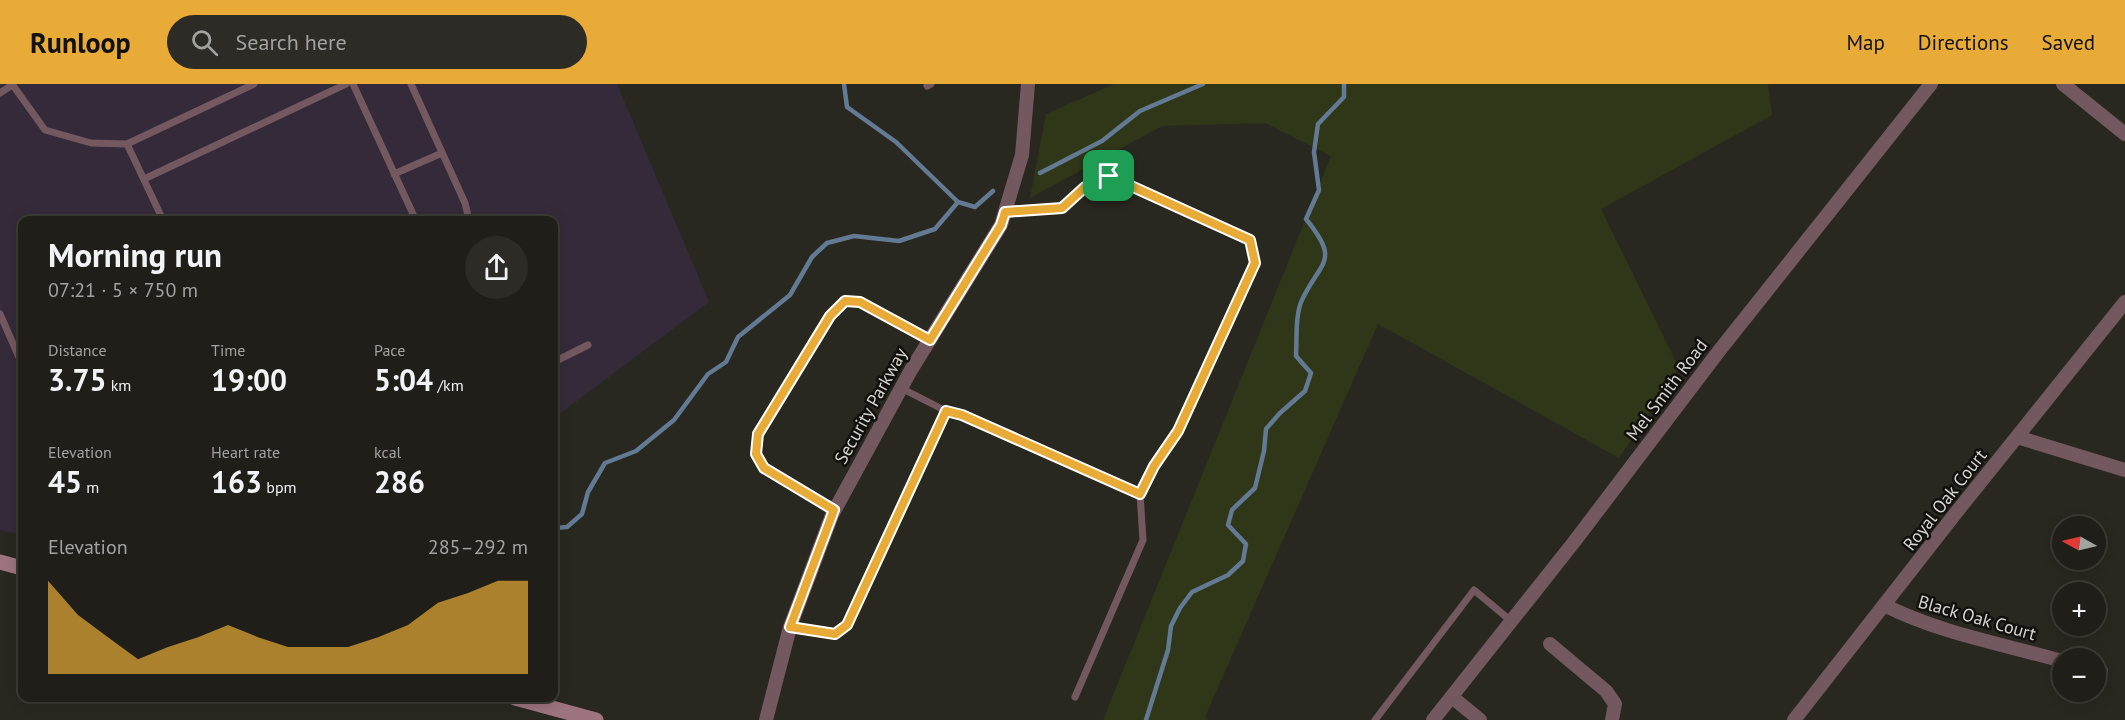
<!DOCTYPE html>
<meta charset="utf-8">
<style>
body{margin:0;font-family:"PT Sans",sans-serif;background:#2c2b25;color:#f1f3f6;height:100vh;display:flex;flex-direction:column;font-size:22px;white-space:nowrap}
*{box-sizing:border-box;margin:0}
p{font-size:20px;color:#a1a2a2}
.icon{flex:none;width:33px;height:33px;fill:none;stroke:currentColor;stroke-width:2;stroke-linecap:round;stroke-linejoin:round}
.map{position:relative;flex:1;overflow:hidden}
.drawer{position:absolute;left:18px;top:132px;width:540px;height:486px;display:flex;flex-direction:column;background:#1f1e18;border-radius:12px;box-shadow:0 3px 15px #0003,0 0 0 2px #3c3c37}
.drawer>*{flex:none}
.needle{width:39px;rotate:278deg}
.tools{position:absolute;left:2052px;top:432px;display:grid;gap:12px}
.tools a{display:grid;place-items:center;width:54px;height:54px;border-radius:50%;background:#1f1e18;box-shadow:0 3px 15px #0003,0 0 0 2px #3c3c37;font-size:30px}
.pin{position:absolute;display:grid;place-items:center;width:51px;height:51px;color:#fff;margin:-26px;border-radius:12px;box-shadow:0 3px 9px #0006}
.round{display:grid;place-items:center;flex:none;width:63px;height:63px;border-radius:32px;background:#2c2b25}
.headline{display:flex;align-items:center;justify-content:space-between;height:102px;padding:0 30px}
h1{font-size:33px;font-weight:700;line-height:45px}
.metrics{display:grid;grid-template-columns:repeat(3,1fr);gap:9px;height:102px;padding:6px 30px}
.metrics div{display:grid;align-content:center}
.metrics b{font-size:30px;font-weight:700}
.metrics small{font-size:16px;font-weight:400}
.metrics p{font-size:16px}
.chart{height:168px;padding:12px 30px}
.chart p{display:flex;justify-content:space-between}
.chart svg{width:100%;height:108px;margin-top:6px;fill:#e8ab37;opacity:.7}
header{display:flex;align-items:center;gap:36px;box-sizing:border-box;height:84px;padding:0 30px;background:#e8ab37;color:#111}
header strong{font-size:28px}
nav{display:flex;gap:33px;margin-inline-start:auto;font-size:21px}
.search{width:420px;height:54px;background:#2c2b25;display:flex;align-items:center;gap:15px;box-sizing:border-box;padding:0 21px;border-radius:33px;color:#a1a2a2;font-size:22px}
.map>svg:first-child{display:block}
</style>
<header>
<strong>Runloop</strong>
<div class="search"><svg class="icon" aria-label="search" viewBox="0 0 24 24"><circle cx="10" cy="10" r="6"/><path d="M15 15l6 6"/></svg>Search here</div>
<nav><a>Map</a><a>Directions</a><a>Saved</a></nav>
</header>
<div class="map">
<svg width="2125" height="636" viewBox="0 0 2125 636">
<rect width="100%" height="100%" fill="#292820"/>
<path fill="#352a39" d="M0 0H617L709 218 554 334V136H22V451L0 446Z"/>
<path fill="#303718" d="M1114 0H1768L1772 31 1601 125 1679 284 1619 374 1378 240 1205 633 1206 636H1103L1331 72 1265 39 1162 42 1030 114 1046 30Z"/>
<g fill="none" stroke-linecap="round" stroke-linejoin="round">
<path stroke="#627a93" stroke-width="4.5" d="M844 0 847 23 896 58 958 118 975 123 993 107
M1040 89 1102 57 1140 27 1203 0
M554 444 567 443 582 430 588 408 605 379 636 367 674 336 708 290 726 278 738 253 790 211 812 173 827 159 854 152 899 157 935 145 958 118
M1146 636 1168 566 1171 542 1180 524 1192 508 1228 491 1243 477 1246 460 1228 441 1232 426 1255 404 1264 367 1266 345 1280 329 1305 307 1311 289 1296 272C1297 257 1295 230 1302 216 1321 176 1341 178 1306 135L1319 106 1314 68 1318 40 1344 13V0"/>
<path stroke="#73595f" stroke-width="7" d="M12 0 45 46 91 59 127 60 254 0
M353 0 413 130
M411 0 465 119 469 136
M927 2 931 0
M0 9 12 1
M127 60 163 136
M394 90 442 69
M144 95 346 0
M0 230 22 280
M554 278 588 261
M901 304 946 327
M834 426 764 384 756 370 758 350 830 232 845 217 860 218 930 256
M790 543 835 550 847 541 946 327 962 331 1140 410 1154 382 1178 347 1255 179 1250 156 1109 92 1085 103 1062 124 1005 128
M1075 613 1143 456 1140 410
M1375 636 1474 506 1511 537"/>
<path stroke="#73595f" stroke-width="14" d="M2063 0 2125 50
M2017 353 2125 386
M1884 521C1939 549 2003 560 2062 577
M1550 560 1606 607 1615 620 1612 636
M2096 586 2101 587
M1452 613 1480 636
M766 636 790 543 832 431 911 286 1001 141 1022 71 1028 0
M1433 636 1574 458 1719 267 1931 0
M1794 636 1959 425 2125 218"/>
<path stroke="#9e757e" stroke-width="15" d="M0 478 22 484
M515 614 596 636"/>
</g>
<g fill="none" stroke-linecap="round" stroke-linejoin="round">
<defs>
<path id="route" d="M1109 92 1250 156 1255 179 1178 347 1154 382 1140 410 962 331 946 327 847 541 835 550 790 543 834 426 764 384 756 370 758 350 830 232 845 217 860 218 930 256 1001 141 1005 128 1062 124 1085 103Z"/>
</defs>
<use href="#route" stroke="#fff" stroke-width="12"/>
<use href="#route" stroke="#e8ab37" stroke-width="8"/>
</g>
<g text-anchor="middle" stroke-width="5" stroke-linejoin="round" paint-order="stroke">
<g font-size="18" fill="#d6d6d1" stroke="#11100d">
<text transform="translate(1667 306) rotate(-53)" y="6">Mel Smith Road</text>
<text transform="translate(871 322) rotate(-61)" y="6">Security Parkway</text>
<text transform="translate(1945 416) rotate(-52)" y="6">Royal Oak Court</text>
<text transform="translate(1977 534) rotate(16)" y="6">Black Oak Court</text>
</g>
</g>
</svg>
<div class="tools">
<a><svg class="needle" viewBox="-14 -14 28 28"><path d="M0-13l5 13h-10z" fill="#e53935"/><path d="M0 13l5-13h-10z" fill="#a1a2a2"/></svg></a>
<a>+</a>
<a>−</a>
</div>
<div class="pin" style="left:1109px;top:92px;background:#1e9e55"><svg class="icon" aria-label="arrive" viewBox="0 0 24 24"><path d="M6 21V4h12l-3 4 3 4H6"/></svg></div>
<section class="drawer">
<div class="headline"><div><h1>Morning run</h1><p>07:21 · 5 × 750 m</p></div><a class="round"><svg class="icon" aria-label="share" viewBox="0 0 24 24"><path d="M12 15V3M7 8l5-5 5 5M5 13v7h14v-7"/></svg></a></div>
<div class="metrics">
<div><p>Distance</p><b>3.75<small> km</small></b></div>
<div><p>Time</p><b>19:00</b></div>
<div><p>Pace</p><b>5:04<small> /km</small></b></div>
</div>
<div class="metrics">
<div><p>Elevation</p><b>45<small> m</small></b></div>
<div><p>Heart rate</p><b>163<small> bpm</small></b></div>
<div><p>kcal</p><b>286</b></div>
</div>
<div class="chart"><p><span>Elevation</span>285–292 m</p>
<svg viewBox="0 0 160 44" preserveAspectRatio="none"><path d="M0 44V6L10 20L20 29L30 38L40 33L50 29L60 24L70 29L80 33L90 33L100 33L110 29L120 24L130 15L140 11L150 6L160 6V44z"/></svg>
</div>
</section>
</div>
